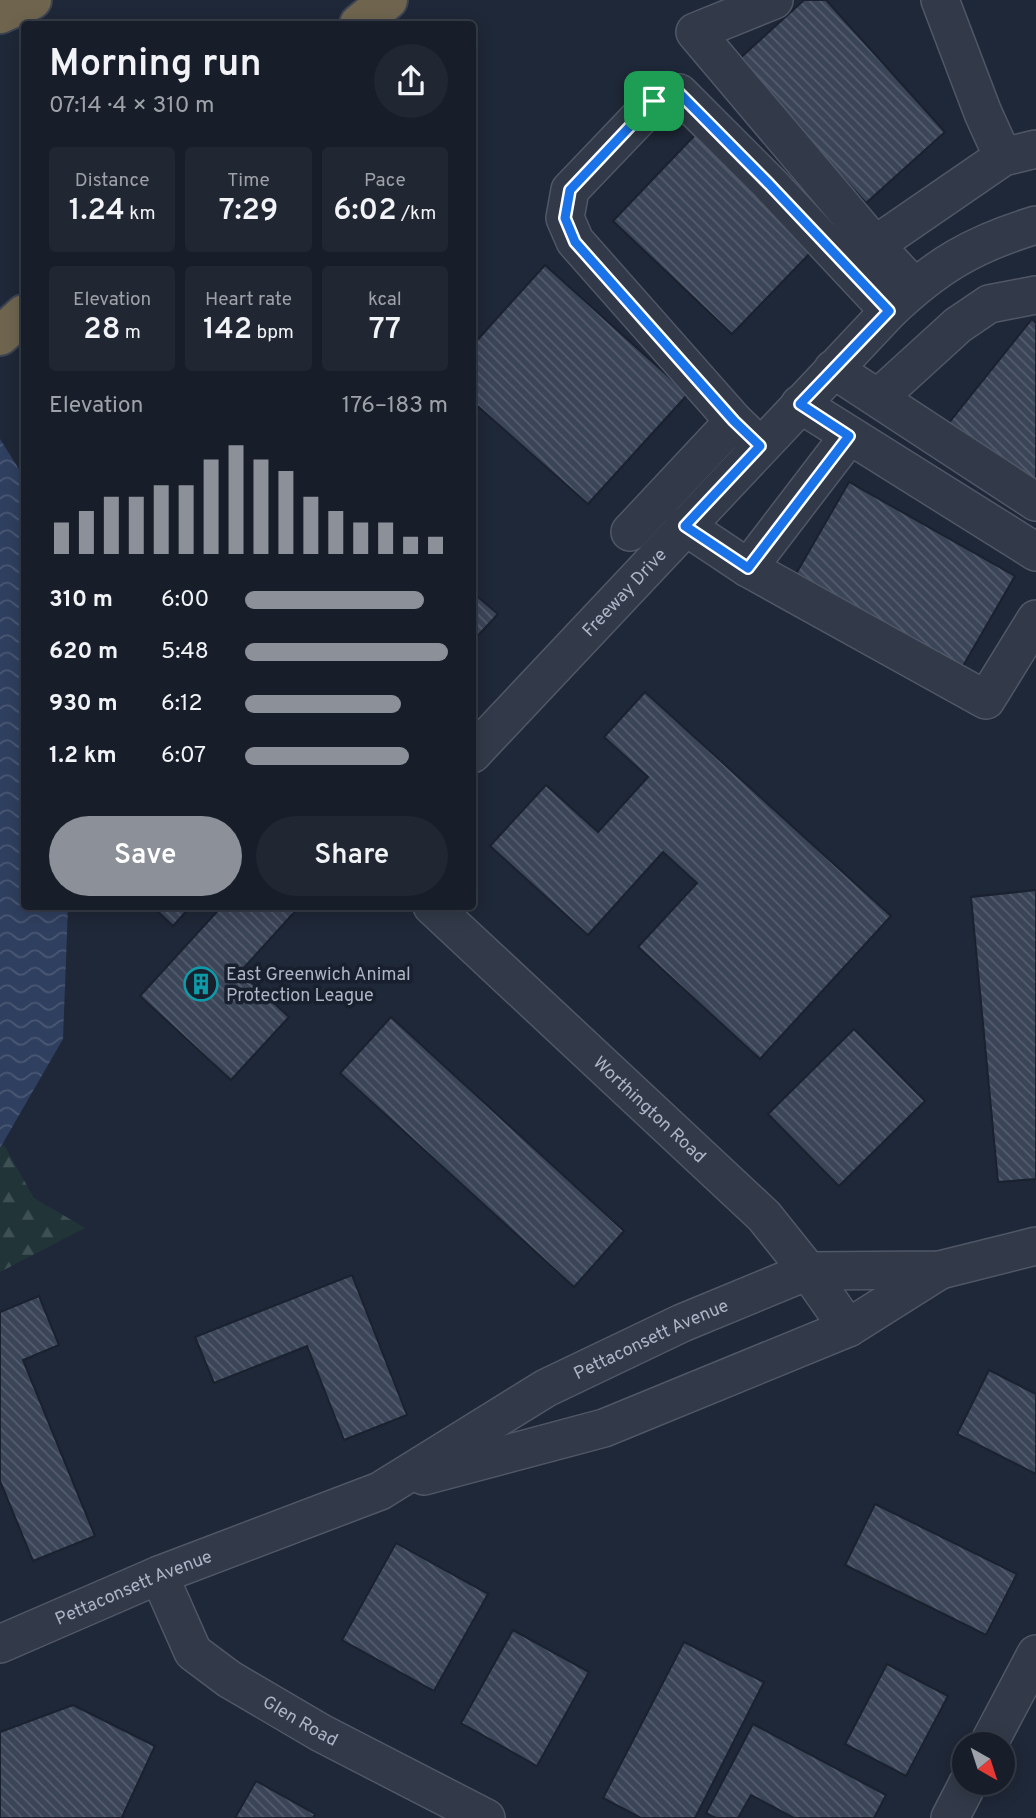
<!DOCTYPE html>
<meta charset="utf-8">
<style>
body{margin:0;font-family:Overpass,sans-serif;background:#202732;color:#f1f3f6;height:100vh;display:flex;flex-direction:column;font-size:26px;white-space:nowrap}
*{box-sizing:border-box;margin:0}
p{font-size:23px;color:#9ea2a8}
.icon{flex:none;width:38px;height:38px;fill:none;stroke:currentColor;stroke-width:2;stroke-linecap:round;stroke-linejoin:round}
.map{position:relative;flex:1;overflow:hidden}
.side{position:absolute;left:21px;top:21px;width:455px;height:889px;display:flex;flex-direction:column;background:#171e2a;border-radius:7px;box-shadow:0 4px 18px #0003,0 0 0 2px #363c47}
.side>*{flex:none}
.needle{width:46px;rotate:141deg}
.controls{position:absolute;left:952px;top:1732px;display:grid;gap:14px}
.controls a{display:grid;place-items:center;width:63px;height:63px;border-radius:50%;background:#171e2a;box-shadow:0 4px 18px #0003,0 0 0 2px #363c47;font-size:35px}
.pin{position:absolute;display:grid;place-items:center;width:60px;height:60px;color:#fff;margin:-30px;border-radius:14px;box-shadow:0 4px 10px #0006}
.round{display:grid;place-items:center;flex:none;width:74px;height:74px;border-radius:37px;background:#202732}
.summary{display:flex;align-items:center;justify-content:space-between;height:119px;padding:0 28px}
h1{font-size:38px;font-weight:600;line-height:52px}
.figures{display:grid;grid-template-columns:repeat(3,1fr);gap:10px;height:119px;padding:7px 28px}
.figures div{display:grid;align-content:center;border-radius:7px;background:#202732;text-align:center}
.figures b{font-size:30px;font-weight:600}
.figures small{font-size:19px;font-weight:400}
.figures p{font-size:19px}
.chart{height:196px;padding:14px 28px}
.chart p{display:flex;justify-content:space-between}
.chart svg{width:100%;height:126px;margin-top:7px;stroke:#8c9099;stroke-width:6}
.action{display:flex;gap:14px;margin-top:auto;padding:14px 28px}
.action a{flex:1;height:80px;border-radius:42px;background:#8c9099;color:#fff;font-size:28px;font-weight:600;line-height:80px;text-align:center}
.action a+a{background:#202732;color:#f1f3f6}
ul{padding:0 28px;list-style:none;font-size:23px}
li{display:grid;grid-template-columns:112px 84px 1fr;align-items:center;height:52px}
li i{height:18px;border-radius:9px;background:#8c9099}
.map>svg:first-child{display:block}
</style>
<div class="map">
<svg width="1036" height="1818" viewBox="0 0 1036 1818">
<defs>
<pattern id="forest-firs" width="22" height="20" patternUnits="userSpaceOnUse" patternTransform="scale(1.75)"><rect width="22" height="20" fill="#213539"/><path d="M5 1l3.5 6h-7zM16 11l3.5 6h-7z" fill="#3f5054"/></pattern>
<pattern id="water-waves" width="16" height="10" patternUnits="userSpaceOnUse" patternTransform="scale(1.75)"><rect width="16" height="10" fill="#2f3f5f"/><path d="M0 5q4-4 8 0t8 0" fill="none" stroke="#4a5874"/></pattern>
<pattern id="building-back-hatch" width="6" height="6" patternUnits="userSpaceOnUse" patternTransform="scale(1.75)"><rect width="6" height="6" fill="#3b4558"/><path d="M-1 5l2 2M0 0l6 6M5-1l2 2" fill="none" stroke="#555d6e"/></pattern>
</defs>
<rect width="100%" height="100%" fill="#1f2838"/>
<path fill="url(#forest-firs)" d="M4 1145 34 1198 85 1228 0 1272V1148Z"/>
<path fill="url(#water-waves)" d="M0 439 24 477V906L68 907 63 1039 0 1148Z"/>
<path fill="url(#building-back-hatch)" stroke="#1a212f" stroke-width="2" d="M804 0H826L945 132 866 203 737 61Z
M695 135 814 249 732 334 613 221Z
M545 265 688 394 588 504 472 401V346Z
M1032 319 1036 323V494L948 424Z
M849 482 1015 576 959 673 793 579Z
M472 592 498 614 472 642Z
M645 692 891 916 760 1059 638 947 697 883 663 852 588 935 490 846 546 785 598 832 648 777 604 737Z
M1036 890V1179L998 1182 971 897Z
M152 906H191L173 926Z
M222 906H300L240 972 289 1017 231 1080 140 996Z
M391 1017 624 1231 574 1287 340 1073Z
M854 1029 925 1101 839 1186 768 1114Z
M352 1275 407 1415 344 1440 307 1346 214 1383 195 1337Z
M39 1296 59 1345 23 1360 95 1536 33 1561 0 1481V1312Z
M989 1370 1036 1394V1474L957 1434Z
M875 1504 1017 1574 986 1635 845 1565Z
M396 1543 488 1594 434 1691 342 1640Z
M513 1630 589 1672 537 1766 461 1723Z
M684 1642 764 1682 695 1818H641L603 1798Z
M887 1664 948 1696 906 1776 845 1744Z
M73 1705 155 1746 122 1817 124 1818H0V1732Z
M753 1724 886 1795 874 1818H794L751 1795 738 1818H716L706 1813Z
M256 1781 315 1814 313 1818H235Z"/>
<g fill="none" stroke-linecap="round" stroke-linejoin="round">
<defs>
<g id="minor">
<path d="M774 0 695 32 875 245 914 287"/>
<path d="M940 0 983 113 1003 157"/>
<path d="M875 245 1003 157 1036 149"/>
<path d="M833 369 1036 502"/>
<path d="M879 397 958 325 989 304 1036 295"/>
<path d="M800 404 1036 552"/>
<path d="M760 446 734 421 575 241 565 218 570 190 655 101 679 93 770 184 889 311"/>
<path d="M685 526 748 568 986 700 1036 619"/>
<path d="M630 532 734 421"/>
<path d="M748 568 849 436"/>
<path id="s1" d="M472 754 889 311C936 266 973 244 1036 225"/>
<path id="s2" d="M432 906 764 1216 808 1271 848 1328"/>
<path d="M424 1476 604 1428 848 1328 940 1270"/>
<path id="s3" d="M159 1575 193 1652 229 1679 321 1733 486 1818"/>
<path id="s4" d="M0 1644 159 1575 380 1491 546 1388 682 1323 808 1271 940 1270 1036 1246"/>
<path d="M988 1745 1036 1654"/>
<path d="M950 1818 968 1783"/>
</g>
<path id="highway" d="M0 14 32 0
M359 24 388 0
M0 336 24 314"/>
</defs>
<use href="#minor" stroke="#505766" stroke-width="40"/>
<use href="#highway" stroke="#3d4453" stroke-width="42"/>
<use href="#minor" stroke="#323a49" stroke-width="37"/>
<use href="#highway" stroke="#6f654f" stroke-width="38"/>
</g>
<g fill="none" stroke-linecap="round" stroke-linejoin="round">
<defs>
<path id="route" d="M679 93 769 184 889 311 800 404 849 436 748 568 685 526 760 446 734 421 575 242 565 218 570 190 654 101Z"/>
</defs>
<use href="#route" stroke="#fff" stroke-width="14"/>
<use href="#route" stroke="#1a73e8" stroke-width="9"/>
</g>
<defs>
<symbol id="building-ring" viewBox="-11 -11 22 22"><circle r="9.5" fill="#181f2d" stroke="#0f9aa8" stroke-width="1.5"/><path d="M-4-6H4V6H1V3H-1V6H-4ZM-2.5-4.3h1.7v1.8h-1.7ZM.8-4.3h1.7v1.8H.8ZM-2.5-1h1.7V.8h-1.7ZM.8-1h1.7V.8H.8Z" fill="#0f9aa8"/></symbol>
</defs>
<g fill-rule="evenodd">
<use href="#building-ring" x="182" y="965" width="38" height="38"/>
</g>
<g text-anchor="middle" stroke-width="7" stroke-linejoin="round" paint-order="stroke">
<g font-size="18" fill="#adb4c5" stroke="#181f2d">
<text dy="6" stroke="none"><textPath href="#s1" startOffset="222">Freeway Drive</textPath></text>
<text dy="6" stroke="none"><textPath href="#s2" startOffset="298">Worthington Road</textPath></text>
<text dy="6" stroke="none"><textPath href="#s4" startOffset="721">Pettaconsett Avenue</textPath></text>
<text dy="6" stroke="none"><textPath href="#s4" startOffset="145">Pettaconsett Avenue</textPath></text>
<text dy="6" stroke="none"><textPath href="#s3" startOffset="212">Glen Road</textPath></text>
</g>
<g font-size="18" fill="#adb4c5" stroke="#181f2d" text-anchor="start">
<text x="226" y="980">East Greenwich Animal<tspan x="226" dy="21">Protection League</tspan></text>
</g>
</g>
</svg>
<div class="controls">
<a><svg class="needle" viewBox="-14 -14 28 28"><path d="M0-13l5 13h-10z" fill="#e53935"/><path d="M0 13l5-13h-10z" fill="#9ea2a8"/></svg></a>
</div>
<div class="pin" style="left:654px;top:101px;background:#1e9e55"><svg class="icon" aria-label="arrive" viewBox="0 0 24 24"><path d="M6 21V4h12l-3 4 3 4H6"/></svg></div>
<section class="side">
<div class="summary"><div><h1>Morning run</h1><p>07:14 · 4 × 310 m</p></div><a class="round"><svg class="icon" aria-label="share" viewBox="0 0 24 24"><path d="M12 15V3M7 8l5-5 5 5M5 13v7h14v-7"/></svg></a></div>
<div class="figures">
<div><p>Distance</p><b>1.24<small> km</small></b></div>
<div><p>Time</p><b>7:29</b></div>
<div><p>Pace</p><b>6:02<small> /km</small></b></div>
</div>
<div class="figures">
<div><p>Elevation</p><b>28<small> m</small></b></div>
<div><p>Heart rate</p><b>142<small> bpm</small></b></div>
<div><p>kcal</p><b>77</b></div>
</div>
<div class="chart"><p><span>Elevation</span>176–183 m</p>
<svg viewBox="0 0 160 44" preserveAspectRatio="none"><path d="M5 44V33M15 44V29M25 44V24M35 44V24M45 44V20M55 44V20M65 44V11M75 44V6M85 44V11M95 44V15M105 44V24M115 44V29M125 44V33M135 44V33M145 44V38M155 44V38"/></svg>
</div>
<ul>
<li><b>310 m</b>6:00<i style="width:88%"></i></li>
<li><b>620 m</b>5:48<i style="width:100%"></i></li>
<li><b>930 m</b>6:12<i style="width:77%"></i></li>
<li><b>1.2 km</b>6:07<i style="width:81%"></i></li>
</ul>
<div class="action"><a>Save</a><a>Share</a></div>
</section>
</div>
